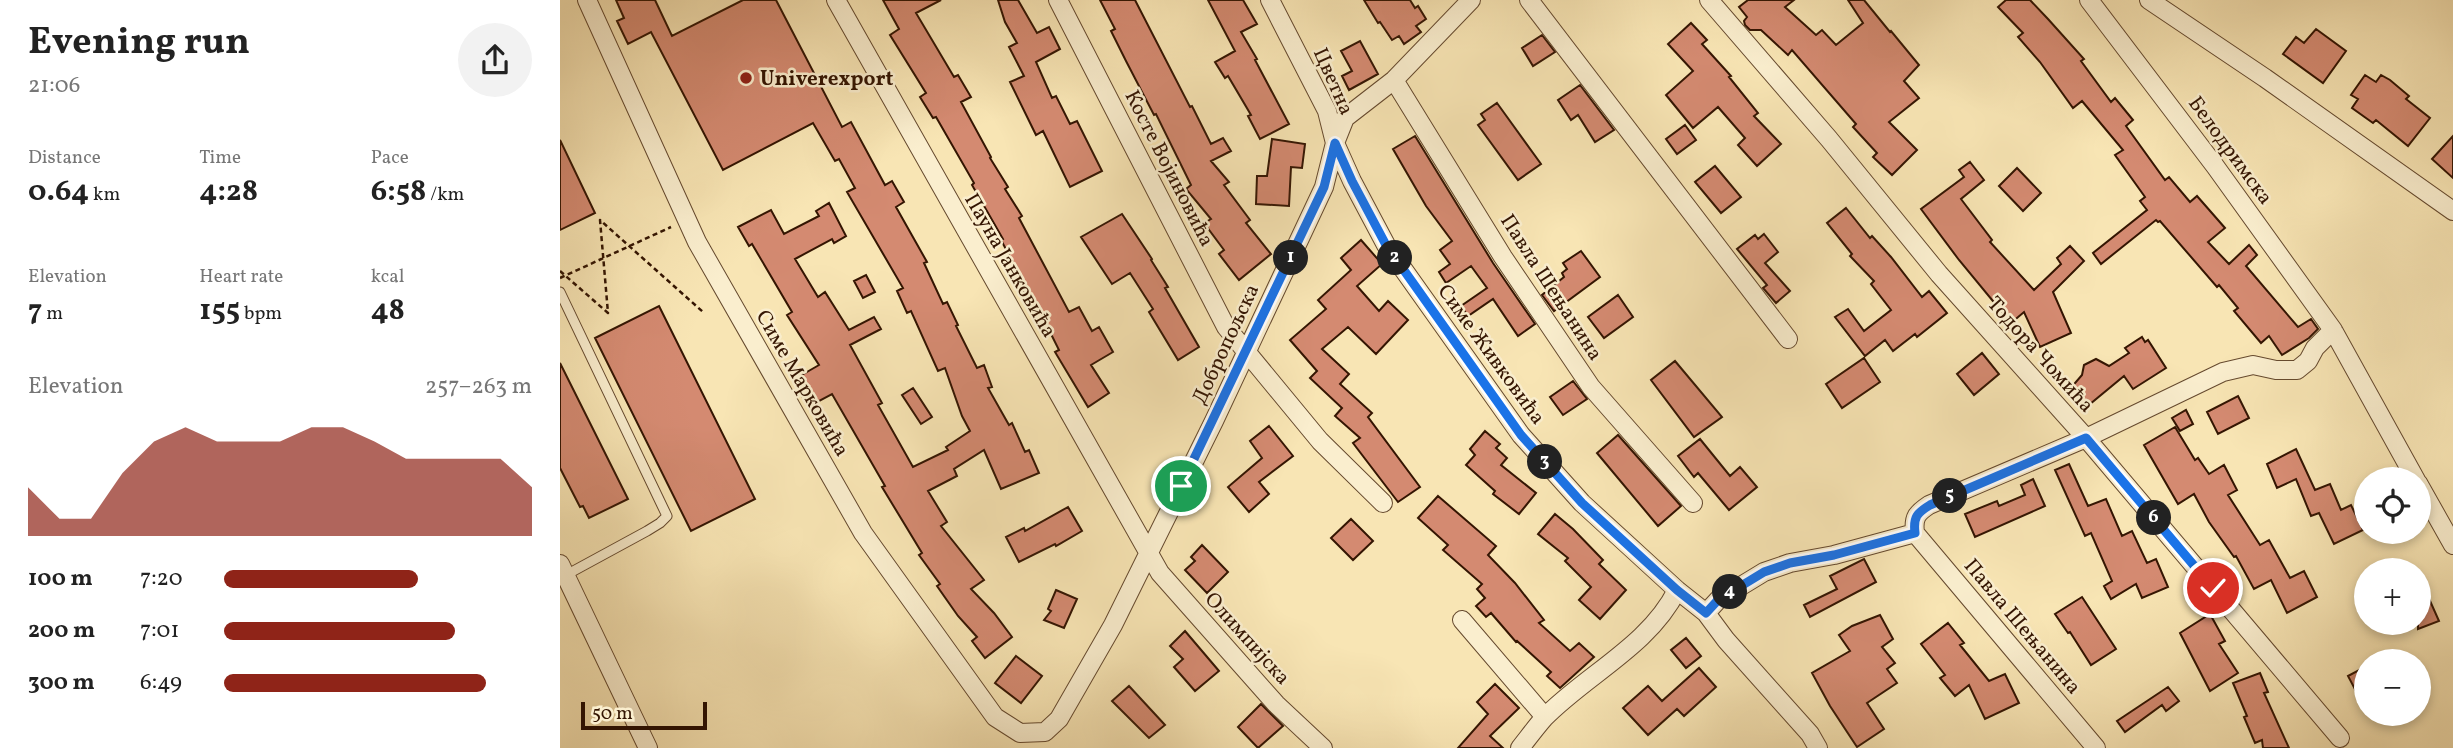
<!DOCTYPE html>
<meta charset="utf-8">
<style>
body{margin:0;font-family:Vollkorn,serif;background:#f2f2f2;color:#222;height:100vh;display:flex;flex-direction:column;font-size:26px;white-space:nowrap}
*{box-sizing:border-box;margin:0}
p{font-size:23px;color:#767676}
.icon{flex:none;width:38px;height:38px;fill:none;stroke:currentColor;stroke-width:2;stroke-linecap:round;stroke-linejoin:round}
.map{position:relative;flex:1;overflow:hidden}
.sheet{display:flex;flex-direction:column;background:#fff;width:560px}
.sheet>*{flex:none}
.controls{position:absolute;left:1794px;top:467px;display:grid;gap:14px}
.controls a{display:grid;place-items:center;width:77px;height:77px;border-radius:50%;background:#fff;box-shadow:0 4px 10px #0003;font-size:35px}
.scale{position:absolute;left:21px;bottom:18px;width:126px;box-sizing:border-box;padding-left:7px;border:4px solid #341502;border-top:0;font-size:19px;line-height:24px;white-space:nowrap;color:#341502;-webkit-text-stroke:5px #faeece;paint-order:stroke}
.pin{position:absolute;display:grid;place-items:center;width:60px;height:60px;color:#fff;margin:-30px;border:4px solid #fff;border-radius:50%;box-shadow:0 2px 7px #0007}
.km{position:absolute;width:35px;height:35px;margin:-18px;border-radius:50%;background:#222;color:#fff;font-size:19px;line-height:35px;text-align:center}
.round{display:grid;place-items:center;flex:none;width:74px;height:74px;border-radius:37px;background:#f2f2f2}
.head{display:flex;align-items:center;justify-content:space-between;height:119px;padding:0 28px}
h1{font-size:38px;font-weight:700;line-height:52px}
.stats{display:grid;grid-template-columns:repeat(3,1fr);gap:10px;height:119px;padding:7px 28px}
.stats div{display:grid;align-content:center}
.stats b{font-size:30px;font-weight:700}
.stats small{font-size:19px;font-weight:400}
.stats p{font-size:19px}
.chart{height:196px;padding:14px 28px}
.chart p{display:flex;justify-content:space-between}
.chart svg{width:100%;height:126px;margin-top:7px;fill:#8f2418;opacity:.7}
ul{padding:0 28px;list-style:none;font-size:23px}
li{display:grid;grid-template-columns:112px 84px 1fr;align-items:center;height:52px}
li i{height:18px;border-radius:9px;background:#8f2418}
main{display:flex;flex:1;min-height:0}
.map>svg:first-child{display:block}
</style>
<main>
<section class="sheet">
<div class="head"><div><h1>Evening run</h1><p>21:06</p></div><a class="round"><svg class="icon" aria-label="share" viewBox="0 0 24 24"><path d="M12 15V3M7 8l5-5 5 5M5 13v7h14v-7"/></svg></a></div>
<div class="stats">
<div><p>Distance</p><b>0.64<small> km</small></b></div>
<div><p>Time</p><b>4:28</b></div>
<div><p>Pace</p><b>6:58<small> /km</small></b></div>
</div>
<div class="stats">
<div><p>Elevation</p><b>7<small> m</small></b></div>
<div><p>Heart rate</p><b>155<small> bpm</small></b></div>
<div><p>kcal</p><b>48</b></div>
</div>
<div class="chart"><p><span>Elevation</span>257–263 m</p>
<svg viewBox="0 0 160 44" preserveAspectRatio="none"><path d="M0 44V27L10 38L20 38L30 22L40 11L50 6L60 11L70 11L80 11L90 6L100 6L110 11L120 17L130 17L140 17L150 17L160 27V44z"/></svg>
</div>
<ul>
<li><b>100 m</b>7:20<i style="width:63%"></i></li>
<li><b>200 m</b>7:01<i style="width:75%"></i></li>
<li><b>300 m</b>6:49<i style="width:85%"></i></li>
</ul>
</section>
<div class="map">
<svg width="1893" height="748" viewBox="0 0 1893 748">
<rect width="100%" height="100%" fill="#f8e5b4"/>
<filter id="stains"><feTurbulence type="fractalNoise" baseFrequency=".00286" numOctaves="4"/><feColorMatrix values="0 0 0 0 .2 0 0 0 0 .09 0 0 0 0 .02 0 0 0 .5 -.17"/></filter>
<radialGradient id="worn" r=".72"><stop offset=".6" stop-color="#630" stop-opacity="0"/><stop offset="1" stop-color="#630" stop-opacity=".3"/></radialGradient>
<path fill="#d48a71" stroke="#341502" stroke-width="2" d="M56 0H95L112 36 183 0H216L282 127 291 122 325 185 332 181 344 202 336 207 367 262 364 263 383 304 387 302 398 325 396 326 417 368 424 365 432 387 428 388 449 425 452 423 465 452 469 450 479 473 441 489 424 450 394 469 397 476 368 491 387 522 381 526 424 580 411 589 434 613 452 637 425 658 412 641 417 637 398 616 377 586 380 584 359 555 362 553 322 487 325 486 272 394 248 407 233 380 259 365 227 315 232 312 192 244 189 246 178 227 211 210 224 234 259 216 256 211 269 203 286 236 274 243 272 239 235 259 258 297 265 292 289 330 314 317 321 329 290 345 322 403 318 405 353 467 388 450 386 447 410 431 402 416 385 368 378 371 351 311 347 313 337 291 343 288 287 192 295 188 279 159 275 161 253 123 163 170 91 32 68 44 57 21 64 18Z
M323 0H381L356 13 394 77 398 75 411 97 401 102 431 157 430 158 448 187 445 189 462 216 459 218 509 312 519 307 532 331 539 327 553 352 531 365 549 393 528 407 495 352 499 350 483 318 467 291 464 293 452 273 457 270 441 240 443 239 412 185 414 183 376 117 373 118 360 97 366 93 330 35 339 29Z
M438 0H458L477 33 489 27 500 49 476 62 492 98 496 96 510 124 517 121 542 171 510 187 483 131 476 135 450 82 464 76 449 47 457 43 445 22Z
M540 0H575L630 107 632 106 651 144 663 138 671 151 651 161 669 182 664 185 690 220 686 223 711 254 679 280 659 254 664 250 644 223 651 219 626 189 631 185 596 114 594 115 566 61 551 31 555 29Z
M648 0H683L697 24 681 32 697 59 695 60 729 124 700 139 688 116 691 115 668 76 665 78 655 62 675 51Z
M804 0H850L855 8 858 6 866 19 856 26 861 32 844 44 839 36 832 40 820 22 818 23Z
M1188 0H1234L1225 7 1256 35 1262 30 1276 45 1303 23 1288 0H1304L1330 32 1331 31 1359 65 1344 81 1359 98 1329 122 1357 150 1332 175 1313 157 1317 153 1293 127 1296 124 1232 50 1228 55 1201 30H1190L1185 25 1184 21 1187 17 1179 7Z
M1446 0H1470L1488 19 1524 59 1521 61 1551 102 1555 98 1573 120 1566 126 1605 180 1609 177 1630 202 1637 196 1665 228 1648 242 1669 264 1689 245 1697 255 1686 266 1738 327 1751 319 1758 329 1749 338 1722 355 1709 336 1701 343 1674 311 1678 308 1659 285 1657 287 1600 221 1598 222 1596 220 1541 264 1533 253 1587 210 1580 201 1585 197 1555 155 1563 150 1522 101 1513 108 1480 62 1458 37 1463 33 1438 7Z
M1131 23 1147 40 1142 44 1171 76 1169 77 1198 113 1194 116 1221 144 1197 166 1178 145 1185 138 1158 107 1133 128 1106 95 1133 71 1108 44Z
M1756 29 1786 51 1763 83 1723 54 1736 37 1744 43Z
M982 35 995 52 973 66 962 48Z
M800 41 818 74 789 90 782 76 792 71 781 51Z
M1805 75 1816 82 1821 75 1830 80 1849 96 1846 99 1870 118 1848 146 1816 120 1813 123 1792 108 1798 99 1791 95Z
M1020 85 1054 130 1035 142 1018 115 1011 120 998 100Z
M937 103 981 164 958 180 918 125 925 120 921 114Z
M1125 125 1136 140 1117 154 1106 139Z
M855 136 933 263 975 324 958 336 933 299 908 316 901 306 927 288 911 266 886 283 879 272 890 264 880 250 892 241 866 206 833 149Z
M1893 136V178L1872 159Z
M712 139 745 144 742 168 731 167 729 206 696 204 697 176H707Z
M0 140 35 213 0 230Z
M1410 162 1424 180 1401 199 1432 240 1430 242 1474 290 1501 264 1497 258 1510 246 1524 261 1493 292 1511 333 1480 347 1464 312 1451 323 1399 260 1361 209 1404 177 1399 170Z
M1155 166 1181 197 1161 213 1135 182Z
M1457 168 1481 193 1463 211 1439 186Z
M1286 208 1310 238 1312 236 1331 257 1362 297 1369 291 1387 313 1357 337 1355 334 1333 351 1325 340 1305 356 1275 317 1288 309 1304 331 1331 310 1311 284 1314 281 1290 256 1292 254 1267 223Z
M562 214 592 259 591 260 608 287 605 288 639 347 618 360 589 312 593 309 570 273 552 284 521 237Z
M1204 234 1218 252 1205 263 1230 291 1216 303 1203 288 1207 285 1177 249 1195 235 1198 239Z
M801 240 822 264 797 286 819 311 828 301 848 320 816 354 788 327 762 349 789 374 780 384 812 413 808 417 860 487 838 502 793 443 800 438 775 416 782 408 750 378 757 371 730 340 766 309 758 300 791 270 781 258Z
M1021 251 1040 277 994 311 982 295 1004 277 1002 273 1007 269 1003 263Z
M306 275 315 292 303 298 294 281Z
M1058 295 1073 317 1044 338 1028 317Z
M99 306 195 499 131 531 35 338Z
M1582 337 1585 342 1588 340 1606 368 1573 389 1564 376 1524 409 1509 390 1522 375 1524 365 1536 359 1549 366 1569 353 1565 348Z
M1422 353 1439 374 1414 395 1397 374Z
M1304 358 1320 382 1282 408 1266 384Z
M1115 361 1162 417 1134 437 1091 380Z
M0 363 68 499 29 518 23 506 20 507 0 468Z
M1013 381 1027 399 1003 415 990 397Z
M353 388 372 417 361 424 342 395Z
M1678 396 1689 418 1658 434 1647 412Z
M1626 410 1633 424 1620 431 1612 418Z
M709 426 733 456 699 482 709 494 689 512 668 487 702 458 690 441Z
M1615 427 1635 460 1638 458 1649 474 1664 465 1677 490 1668 495 1700 545 1709 540 1730 578 1744 571 1757 597 1727 613 1711 580 1694 589 1676 556 1674 557 1649 522 1634 494 1618 504 1584 445Z
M925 431 940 444 936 448 947 458 941 465 976 493 959 514 933 494 935 491 906 465 915 455 910 449Z
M1058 435 1121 506 1098 526 1037 453Z
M1140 439 1170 476 1180 467 1197 487 1169 510 1138 473 1134 477 1118 456Z
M1736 449 1755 490 1770 484 1781 510 1791 505 1803 530 1774 544 1759 513 1751 516 1736 479 1717 488 1707 464Z
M1509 464 1528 506 1546 499 1562 536 1572 531 1587 563 1596 559 1608 587 1582 598 1576 584 1551 599 1544 586 1552 581 1531 533 1525 536 1495 470Z
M1473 479 1485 506 1415 537 1405 514 1437 501 1439 506 1465 495 1461 485Z
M878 496 936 546 928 555 955 583 984 620 979 623 1010 651 1019 643 1034 657 1000 688 987 676 991 672 957 641 956 642 931 613 926 617 916 606 925 598 917 589 922 584 883 550 888 545 858 518Z
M508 507 522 531 496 546 495 544 459 562 446 537 464 528 465 531Z
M995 514 1013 529 1043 560 1039 564 1066 590 1040 619 1019 600 1031 587 1005 561 1008 558 978 534Z
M791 519 813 541 793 560 771 538Z
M642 545 668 572 647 593 625 570 635 561 631 557Z
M1304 559 1316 582 1250 617 1244 605 1277 589 1270 576Z
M1858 574 1879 621 1858 629Z
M496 590 517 599 504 628 484 620 491 611 488 609Z
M1522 597 1556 649 1531 665 1510 632 1508 633 1495 614Z
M1650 614 1665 641 1659 644 1678 673 1650 691 1620 633Z
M1320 615 1333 639 1322 647 1335 663 1327 669 1337 683 1307 703 1324 729 1297 747 1270 706 1252 673 1290 651 1279 635 1292 626Z
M1388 623 1404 643 1400 645 1429 681 1445 674 1459 703 1425 719 1409 685 1395 696 1380 678 1385 675 1361 644Z
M625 631 659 671 635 691 614 667 623 659 610 646Z
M1126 638 1141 656 1126 668 1111 650Z
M456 656 482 676 461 703 435 683Z
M1139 668 1156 687 1124 716 1117 709 1088 735 1063 708 1088 686 1102 701Z
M1801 669 1806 677V710L1788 676Z
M1700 673 1708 692 1704 693 1729 748H1703L1702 740 1695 743 1684 717 1687 716 1673 683Z
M935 684 959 708 930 736 943 748H898L928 714 917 702Z
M569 686 605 725 589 738 552 701Z
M1608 687 1619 701 1606 711 1602 705 1565 732 1557 721Z
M701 704 723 726 698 748 678 727Z"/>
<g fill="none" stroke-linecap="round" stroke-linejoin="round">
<defs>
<path id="lane" d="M0 292 107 516 100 523 87 531 6 575"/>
<path id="street" d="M27 0 137 242 303 533 435 717 460 733 485 732 499 719 553 625 654 421 764 187 775 143 785 118 834 80 911 0
M276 0 600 573 716 704 763 748
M498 0 666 327 760 441 823 503
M710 0 767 111 775 143 792 181 826 245 961 435 1022 503 1117 590 1146 613 1166 640 1250 734 1258 748
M969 0 1228 339
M1149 0 1269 139 1379 274 1526 438 1780 738
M1529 0 1655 166 1773 330 1856 480
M1589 0 1705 78 1893 211
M834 80 943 257 1031 387 1133 503
M1858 483 1893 545
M1355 533C1353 517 1357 513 1369 505L1526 438 1663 372 1693 365 1716 370H1737L1748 361 1755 348 1773 330
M1355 533 1536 748
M0 564 88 748
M1146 613 1158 600 1204 572 1230 563 1274 555 1355 533
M902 620 985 717
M960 748C968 738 976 727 984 718 1027 674 1089 646 1117 590"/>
</defs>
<use href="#lane" stroke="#65492e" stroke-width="11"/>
<use href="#street" stroke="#65492e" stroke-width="20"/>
<path stroke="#341502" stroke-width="2.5" stroke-dasharray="5 3.5" stroke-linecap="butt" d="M0 271 48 313 40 220 143 312
M0 278 111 227"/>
<use href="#lane" stroke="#faeece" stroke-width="9"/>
<use href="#street" stroke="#faeece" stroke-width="18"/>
</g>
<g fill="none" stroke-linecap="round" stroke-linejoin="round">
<defs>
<path id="route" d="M621 486 764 187 775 143 792 181 826 245 961 435 1022 503 1117 590 1146 613 1158 600 1204 572 1230 563 1274 555 1355 533C1353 517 1357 513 1370 505L1526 438 1653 588"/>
</defs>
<use href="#route" stroke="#fff" stroke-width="14"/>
<use href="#route" stroke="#1a73e8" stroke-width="9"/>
</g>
<circle fill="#8f2418" stroke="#faeece" stroke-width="2.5" cx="186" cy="78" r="7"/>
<g text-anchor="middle" stroke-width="5" stroke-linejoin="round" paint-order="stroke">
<g font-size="21" font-weight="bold" fill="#341502" stroke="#faeece" text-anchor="start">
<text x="200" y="85">Univerexport</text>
</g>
<g font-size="21" fill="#341502" stroke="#faeece">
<text transform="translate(774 81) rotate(66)" y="7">Цветна</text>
<text transform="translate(1671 150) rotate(54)" y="7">Белодримска</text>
<text transform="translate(610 168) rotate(63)" y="7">Косте Војиновића</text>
<text transform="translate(451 265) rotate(60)" y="7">Пауна Јанковића</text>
<text transform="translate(992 287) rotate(57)" y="7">Павла Шењанина</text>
<text transform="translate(665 344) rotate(-65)" y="7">Добропољска</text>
<text transform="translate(932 354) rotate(54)" y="7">Симе Живковића</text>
<text transform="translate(1481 354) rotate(48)" y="7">Тодора Чомића</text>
<text transform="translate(243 383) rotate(60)" y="7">Симе Марковића</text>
<text transform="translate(1463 626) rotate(50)" y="7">Павла Шењанина</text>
<text transform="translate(688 638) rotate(48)" y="7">Олимпијска</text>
</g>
</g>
<rect width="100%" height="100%" filter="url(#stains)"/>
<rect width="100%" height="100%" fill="url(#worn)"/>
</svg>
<div class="controls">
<a><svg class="icon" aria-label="locate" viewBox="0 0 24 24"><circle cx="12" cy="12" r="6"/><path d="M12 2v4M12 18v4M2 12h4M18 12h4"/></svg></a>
<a>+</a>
<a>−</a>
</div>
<div class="scale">50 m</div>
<div class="pin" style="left:621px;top:486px;background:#1e9e55"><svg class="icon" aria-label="arrive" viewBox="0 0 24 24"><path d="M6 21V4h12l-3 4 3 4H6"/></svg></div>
<div class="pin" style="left:1653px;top:588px;background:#d93025"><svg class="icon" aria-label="check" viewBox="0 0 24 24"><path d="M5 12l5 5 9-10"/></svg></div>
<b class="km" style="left:731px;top:258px">1</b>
<b class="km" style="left:835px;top:258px">2</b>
<b class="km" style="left:985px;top:462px">3</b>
<b class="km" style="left:1170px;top:592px">4</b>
<b class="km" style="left:1390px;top:496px">5</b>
<b class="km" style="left:1594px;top:518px">6</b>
</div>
</main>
